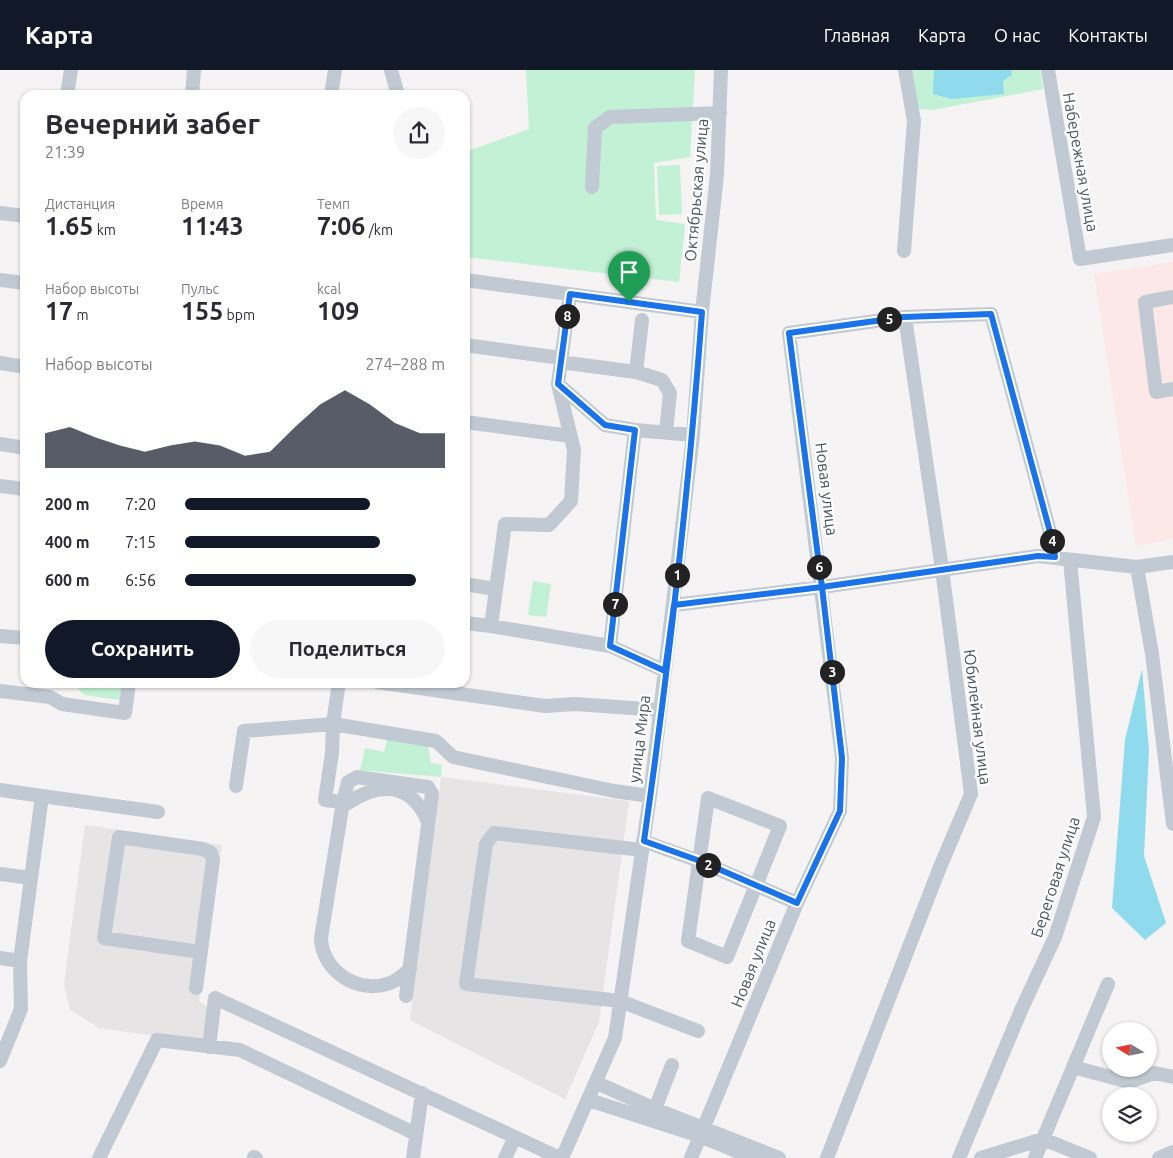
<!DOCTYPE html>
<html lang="ru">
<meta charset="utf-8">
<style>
body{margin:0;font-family:Ubuntu,sans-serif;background:#f7f7f7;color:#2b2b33;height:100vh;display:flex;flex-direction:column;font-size:19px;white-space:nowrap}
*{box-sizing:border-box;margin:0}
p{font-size:16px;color:#7c7c81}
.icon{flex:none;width:28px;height:28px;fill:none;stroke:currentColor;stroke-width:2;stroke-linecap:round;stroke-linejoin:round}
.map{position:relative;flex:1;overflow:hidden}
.side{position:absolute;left:20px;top:20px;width:450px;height:598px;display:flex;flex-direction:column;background:#fff;border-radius:15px;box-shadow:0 1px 4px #0004}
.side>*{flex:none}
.needle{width:32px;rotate:280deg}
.fabs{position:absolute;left:1102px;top:952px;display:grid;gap:10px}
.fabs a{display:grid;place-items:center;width:55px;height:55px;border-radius:50%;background:#fff;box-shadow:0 1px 4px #0004;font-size:25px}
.pin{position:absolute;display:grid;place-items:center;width:42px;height:42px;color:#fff;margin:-51px -21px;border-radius:50% 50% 50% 0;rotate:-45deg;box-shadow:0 0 5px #0007}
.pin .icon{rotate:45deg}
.km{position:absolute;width:25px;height:25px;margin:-12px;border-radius:50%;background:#222;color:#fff;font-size:14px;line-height:25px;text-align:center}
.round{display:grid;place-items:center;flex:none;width:52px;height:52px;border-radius:26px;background:#f7f7f7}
.summary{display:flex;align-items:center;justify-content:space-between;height:85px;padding:0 25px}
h1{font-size:28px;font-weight:700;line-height:38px}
.stats{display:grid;grid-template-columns:repeat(3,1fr);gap:8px;height:85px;padding:5px 25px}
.stats div{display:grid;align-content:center}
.stats b{font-size:25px;font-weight:700}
.stats small{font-size:14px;font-weight:400}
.stats p{font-size:14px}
.chart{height:140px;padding:10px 25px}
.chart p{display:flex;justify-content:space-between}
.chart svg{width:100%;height:90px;margin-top:5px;fill:#111827;opacity:.7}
.action{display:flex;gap:10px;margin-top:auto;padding:10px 25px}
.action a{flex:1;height:58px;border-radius:30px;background:#111827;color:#fff;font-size:20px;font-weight:700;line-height:58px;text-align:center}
.action a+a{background:#f7f7f7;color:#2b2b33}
ul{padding:0 25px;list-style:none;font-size:16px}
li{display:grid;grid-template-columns:80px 60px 1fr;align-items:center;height:38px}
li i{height:12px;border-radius:6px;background:#111827}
header{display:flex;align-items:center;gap:30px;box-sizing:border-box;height:70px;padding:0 25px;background:#111827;color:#fff}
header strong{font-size:24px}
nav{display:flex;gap:28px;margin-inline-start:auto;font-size:18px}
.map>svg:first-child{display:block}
</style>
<header>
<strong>Карта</strong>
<nav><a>Главная</a><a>Карта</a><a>О нас</a><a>Контакты</a></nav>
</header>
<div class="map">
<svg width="1173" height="1088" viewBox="0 0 1173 1088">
<rect width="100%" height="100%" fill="#f5f3f3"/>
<path fill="#e6e4e5" d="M441 707 629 731 599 952 565 1029 410 950Z
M85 755 222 775 199 931 210 939 206 973 99 958 70 940 64 914Z"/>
<path fill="#fce8e6" d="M1173 192V469L1136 476 1094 204Z"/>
<path fill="#c3f1d5" d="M526 0H695L690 87 654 93 656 150 685 154 679 212 465 187V82L529 59Z
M911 0H1040L1043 19 933 40 918 39Z
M680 95 682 144 659 145 657 96Z
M533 511 551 514 546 547 528 545Z
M73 613H122L120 630 84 625Z
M387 669 428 676 431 693 442 695 441 707 360 700 365 678 384 682Z"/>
<path fill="#90daee" d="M934 0H1011L1012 5 1003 11 1004 24 952 29 933 24Z
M1142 599 1149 680 1144 786 1166 853 1145 870 1112 838 1125 670Z"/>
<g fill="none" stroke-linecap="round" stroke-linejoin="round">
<path stroke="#c1cad2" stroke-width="14" d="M391 0 398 25
M1048 0 1080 189 1173 175
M67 25 71 0
M192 25 194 0
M331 25 335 0
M592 117 595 58 610 47 720 43
M0 143 25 146
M904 181 914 51 905 0
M0 210 25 213
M465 210 702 242
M570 224 558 314 605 355 635 360 610 576 665 601
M1173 227 1145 232 1156 322 1173 319
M465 275 561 288
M560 292 636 302 642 250
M0 293 25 297
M636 302 662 310 670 323 666 362
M558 314 574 380 571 431 549 455 505 454 491 556 610 576
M465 352 570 366
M635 360 693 365
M0 374 25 378
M0 416 25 419
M1137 497 1152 584 1173 754
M465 514 495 519
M674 535 822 517 1038 486 1137 497 1173 492
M465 553 491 556
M0 566 25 568
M339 612 333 654 436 671 453 687 614 721 650 726
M377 612 545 636 575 634 660 640
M0 621 50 627 62 634 125 643 129 612
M236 716 244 661 333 654 332 683 325 730 343 732 348 712 357 707 428 717 432 724 406 926
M0 720 42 726 20 891 0 888
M42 726 158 742
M708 728 780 756 727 887 688 871Z
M643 771 699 791 797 833
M642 780 494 763 486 774 466 914 620 931 698 961
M0 804 31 808
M410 899C403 905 398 910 390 913 358 925 322 901 321 868L343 732 348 733C380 711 412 713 428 752
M196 918 213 790 211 783 203 779 119 767 104 868 200 882
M209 977 215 928 560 1088
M0 991 21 939 20 891
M1073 997 1129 1012 1155 1003 1173 1007
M597 1013 655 1039 672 995
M589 1030 700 1066 753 1088
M655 1039 779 1088
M254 1087 256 1088
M99 1088 157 970 240 980 416 1064
M413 1088 422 1023
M505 1088 515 1067
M562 1088 615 968 650 726 693 365 702 242 717 105 721 0
M691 1088 797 833 840 741 842 688 789 263 905 247 991 244 1053 473 1055 487
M827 1088 940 797 971 724 942 499 905 247
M959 1088 1022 938 1055 867 1094 747 1070 490
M981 1088 1043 1069 1090 1088
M1035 1088 1108 914
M1159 1088 1173 1082"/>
</g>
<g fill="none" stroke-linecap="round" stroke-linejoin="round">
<defs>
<path id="route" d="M629 232 702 242C689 419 669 595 644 771L700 791 797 833 840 741 842 688 822 517 1038 486 1055 487 1053 473 991 244 904 247 789 263 822 517 674 535 665 601 610 576 635 360 605 355 558 314 570 224 629 232"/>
</defs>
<use href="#route" stroke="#fff" stroke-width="10"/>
<use href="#route" stroke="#1a73e8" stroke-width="6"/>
</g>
<g text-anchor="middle" stroke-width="4.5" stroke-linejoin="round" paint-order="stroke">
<g font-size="16" fill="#4a5661" stroke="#fff">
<text transform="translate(1081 92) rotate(80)" y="6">Набережная улица</text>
<text transform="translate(696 120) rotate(-85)" y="6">Октябрьская улица</text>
<text transform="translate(827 419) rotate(83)" y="6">Новая улица</text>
<text transform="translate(978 647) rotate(83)" y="6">Юбилейная улица</text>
<text transform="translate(639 669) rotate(-83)" y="6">улица Мира</text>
<text transform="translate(1055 807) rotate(-72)" y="6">Береговая улица</text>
<text transform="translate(753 893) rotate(-68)" y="6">Новая улица</text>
</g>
</g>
</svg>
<div class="fabs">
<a><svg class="needle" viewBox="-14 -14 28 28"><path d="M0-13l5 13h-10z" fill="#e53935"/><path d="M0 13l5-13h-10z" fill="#7c7c81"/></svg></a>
<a><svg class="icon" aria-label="layers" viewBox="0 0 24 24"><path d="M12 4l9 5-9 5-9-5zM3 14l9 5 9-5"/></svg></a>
</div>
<div class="pin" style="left:629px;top:232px;background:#1e9e55"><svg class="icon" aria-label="arrive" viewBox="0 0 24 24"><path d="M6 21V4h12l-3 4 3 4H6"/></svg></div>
<b class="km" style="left:677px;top:505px">1</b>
<b class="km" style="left:708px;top:795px">2</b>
<b class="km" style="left:832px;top:602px">3</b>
<b class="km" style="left:1052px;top:471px">4</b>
<b class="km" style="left:889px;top:249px">5</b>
<b class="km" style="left:819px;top:497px">6</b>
<b class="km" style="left:615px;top:534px">7</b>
<b class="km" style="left:567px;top:246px">8</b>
<section class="side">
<div class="summary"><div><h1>Вечерний забег</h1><p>21:39</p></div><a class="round"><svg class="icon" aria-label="share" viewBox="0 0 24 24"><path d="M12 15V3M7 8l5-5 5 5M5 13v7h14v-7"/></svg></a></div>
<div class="stats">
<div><p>Дистанция</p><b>1.65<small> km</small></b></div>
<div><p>Время</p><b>11:43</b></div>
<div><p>Темп</p><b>7:06<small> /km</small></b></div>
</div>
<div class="stats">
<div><p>Набор высоты</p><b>17<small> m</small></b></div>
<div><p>Пульс</p><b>155<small> bpm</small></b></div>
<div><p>kcal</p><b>109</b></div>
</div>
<div class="chart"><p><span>Набор высоты</span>274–288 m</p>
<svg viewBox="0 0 160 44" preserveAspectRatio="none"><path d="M0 44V27L10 24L20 29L30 33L40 36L50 33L60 31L70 33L80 38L90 36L100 24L110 13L120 6L130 13L140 22L150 27L160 27V44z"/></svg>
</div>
<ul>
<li><b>200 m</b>7:20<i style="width:71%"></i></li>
<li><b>400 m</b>7:15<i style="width:75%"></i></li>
<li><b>600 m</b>6:56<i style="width:89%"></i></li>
</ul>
<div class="action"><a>Сохранить</a><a>Поделиться</a></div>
</section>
</div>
